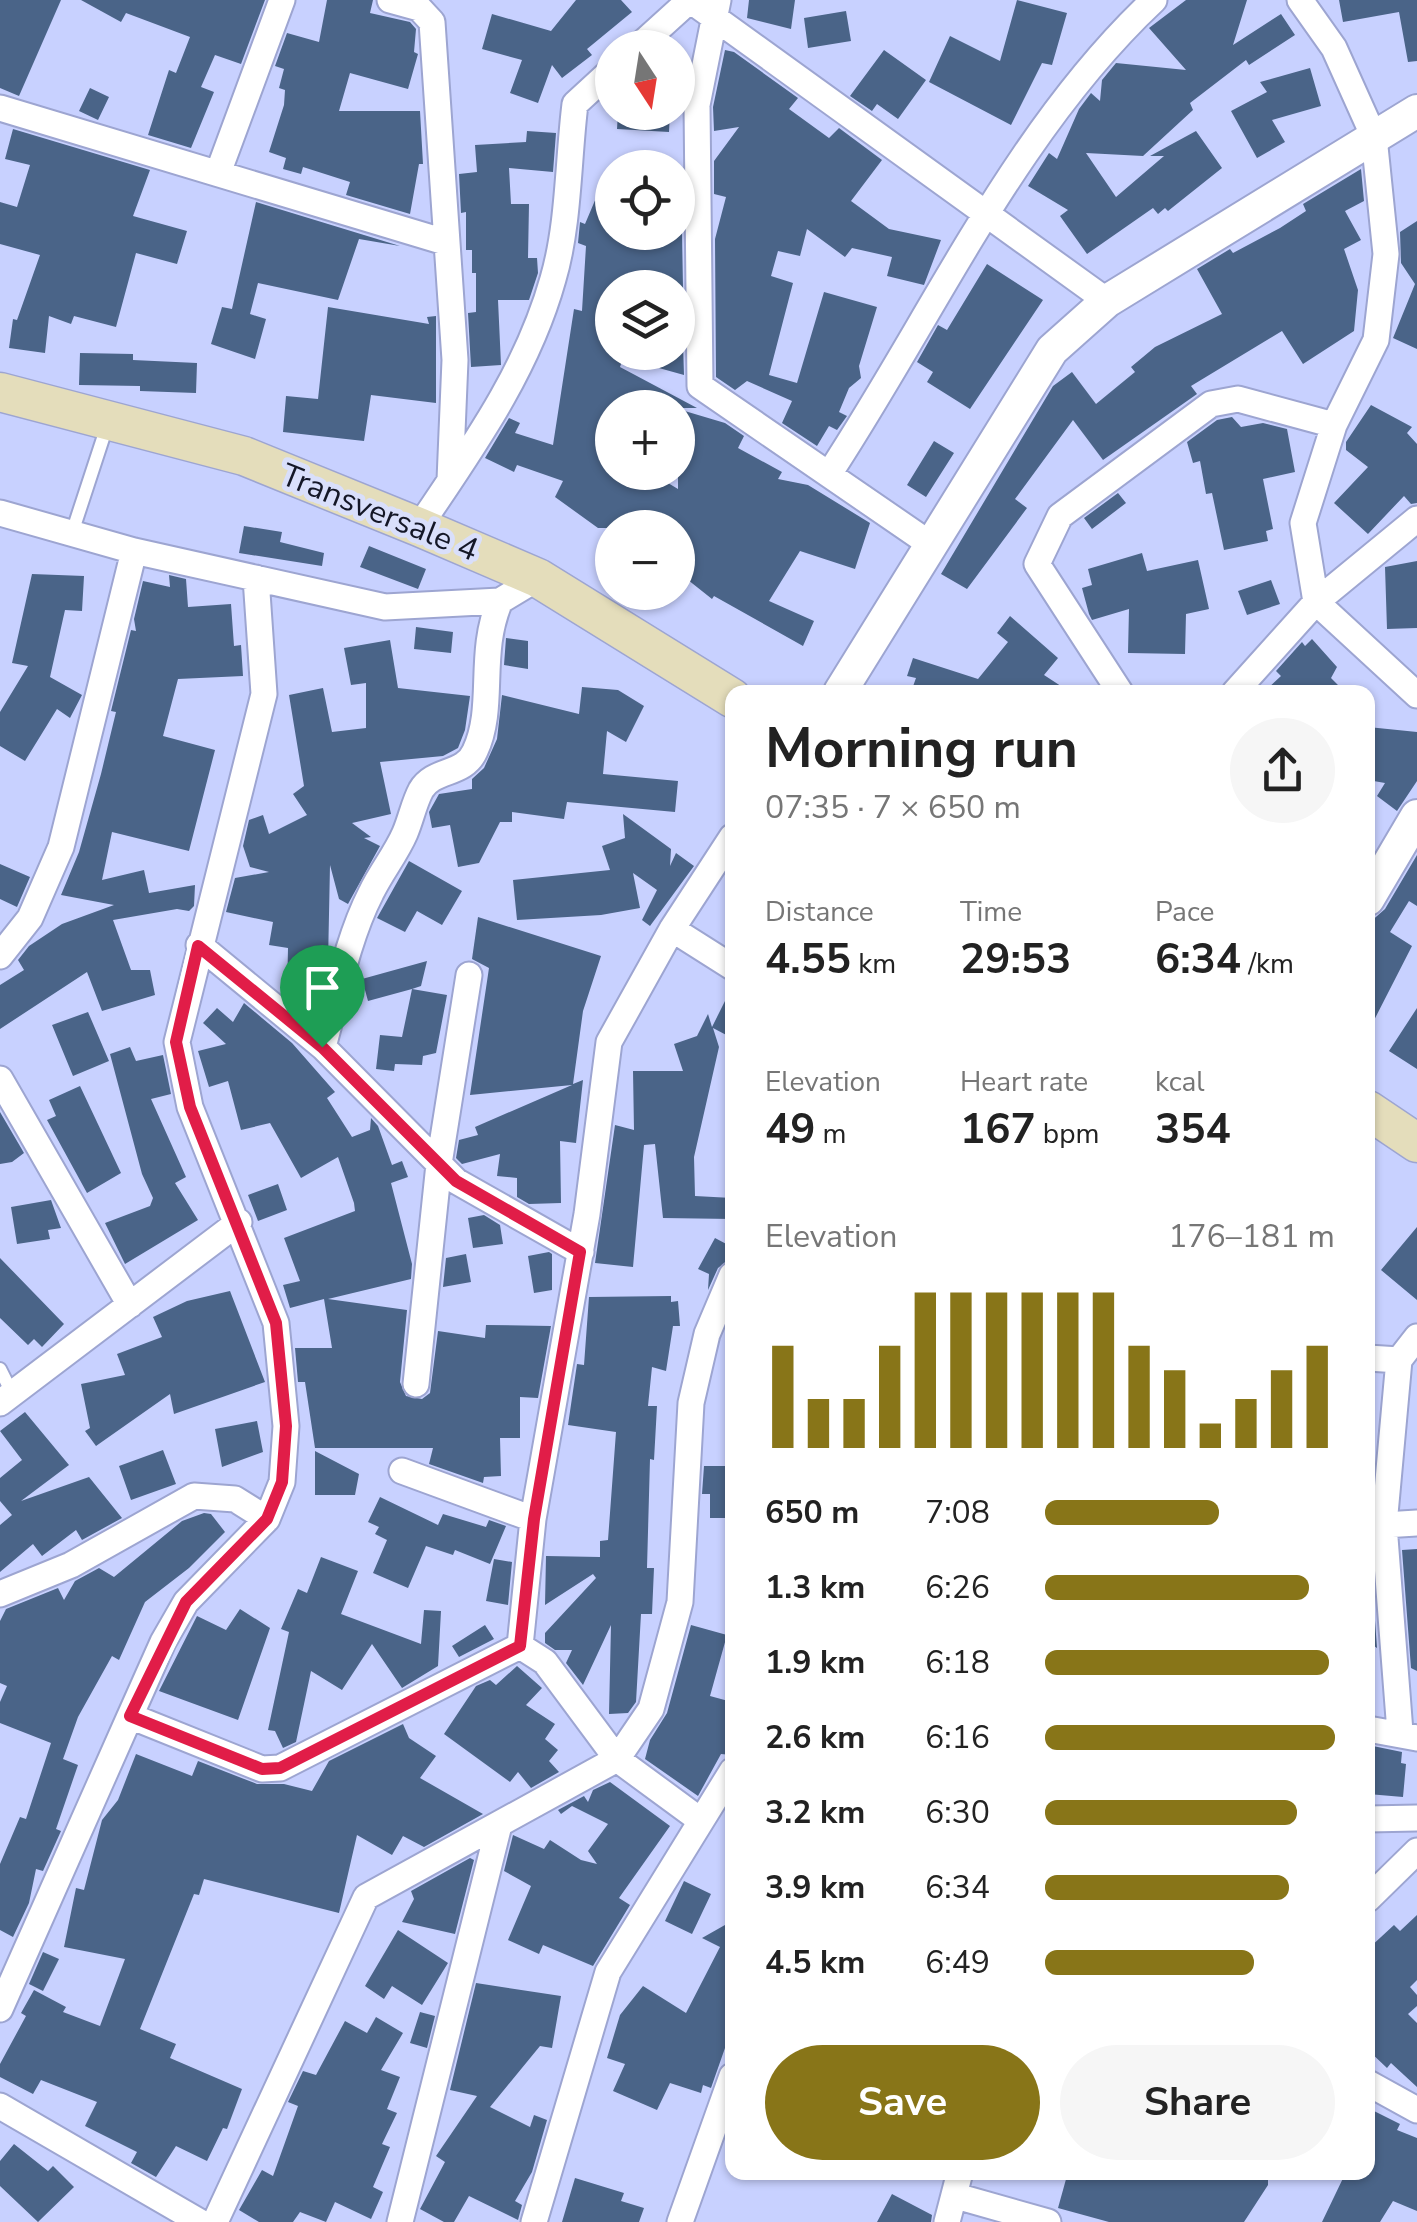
<!DOCTYPE html>
<meta charset="utf-8">
<style>
body{margin:0;font-family:"Nunito Sans",sans-serif;background:#f6f6f6;color:#222;height:100vh;display:flex;flex-direction:column;font-size:38px;white-space:nowrap}
*{box-sizing:border-box;margin:0}
p{font-size:32px;color:#767676}
.icon{flex:none;width:55px;height:55px;fill:none;stroke:currentColor;stroke-width:2;stroke-linecap:round;stroke-linejoin:round}
.map{position:relative;flex:1;overflow:hidden}
.side{position:absolute;left:725px;top:685px;width:650px;height:1495px;display:flex;flex-direction:column;background:#fff;border-radius:20px;box-shadow:0 2px 8px #0004}
.side>*{flex:none}
.needle{width:65px;rotate:168deg}
.tools{position:absolute;left:595px;top:30px;display:grid;gap:20px}
.tools a{display:grid;place-items:center;width:100px;height:100px;border-radius:50%;background:#fff;box-shadow:0 2px 8px #0004;font-size:50px}
.pin{position:absolute;display:grid;place-items:center;width:85px;height:85px;color:#fff;margin:-102px -42px;border-radius:50% 50% 50% 0;rotate:-45deg;box-shadow:0 0 10px #0007}
.pin .icon{rotate:45deg}
.round{display:grid;place-items:center;flex:none;width:105px;height:105px;border-radius:52px;background:#f6f6f6}
.overview{display:flex;align-items:center;justify-content:space-between;height:170px;padding:0 40px}
h1{font-size:55px;font-weight:700;line-height:75px}
.stats{display:grid;grid-template-columns:repeat(3,1fr);gap:15px;height:170px;padding:10px 40px}
.stats div{display:grid;align-content:center}
.stats b{font-size:42px;font-weight:700}
.stats small{font-size:28px;font-weight:400}
.stats p{font-size:28px}
.chart{height:280px;padding:20px 40px}
.chart p{display:flex;justify-content:space-between}
.chart svg{width:100%;height:180px;margin-top:10px;stroke:#887518;stroke-width:6}
.action{display:flex;gap:20px;margin-top:auto;padding:20px 40px}
.action a{flex:1;height:115px;border-radius:60px;background:#887518;color:#fff;font-size:40px;font-weight:700;line-height:115px;text-align:center}
.action a+a{background:#f6f6f6;color:#222}
ul{padding:0 40px;list-style:none;font-size:32px}
li{display:grid;grid-template-columns:160px 120px 1fr;align-items:center;height:75px}
li i{height:25px;border-radius:12px;background:#887518}
.map>svg:first-child{display:block}
</style>
<div class="map">
<svg width="1417" height="2222" viewBox="0 0 1417 2222">
<rect width="100%" height="100%" fill="#c8d1ff"/>
<path fill="#4a6488" d="M0 0H61L19 96 0 88Z
M81 0H265L241 64 215 55 201 87 214 92 191 148 148 135 169 70 176 73 190 37 126 13 121 22Z
M327 0H373L370 13 410 22 416 29 414 52 418 54 408 89 350 73 339 111H420L423 164H419L410 214 346 195 350 182 303 167 301 174 283 169 286 158 269 152 284 105 285 90 279 88 284 69 275 66 287 33 319 42Z
M576 0H621L632 12 587 49 592 55 562 78 552 65 538 103 510 93 522 60 482 49 492 14 551 31Z
M749 0H795L791 29 747 18Z
M1017 0 1067 13 1052 65 1042 63 1011 125 929 82 950 36 1000 61Z
M1186 0H1247L1233 45 1281 14 1295 35 1249 65 1246 60 1190 103 1193 110 1143 156 1086 153 1116 197 1164 156H1150L1196 131 1222 168 1168 211 1165 208 1158 214 1153 208 1087 254 1060 216 1068 210 1028 186 1049 153 1057 159 1079 109 1091 93 1100 101 1102 80 1116 63 1186 70 1149 28Z
M1339 0H1417V61L1408 62 1399 12 1343 22Z
M846 11 851 41 808 48 804 18Z
M725 50 734 52 798 98 789 109 829 138 839 128 882 160 851 201 889 229 941 240 924 285 887 276 892 257 852 248 845 257 807 229 800 256 778 251 771 276 793 283 769 375 797 383 824 292 877 307 859 366 861 378 849 388 839 412 847 416 837 430 829 426 817 446 782 423 792 401 747 381 735 390 716 377 715 239 726 197 714 194V161L739 127 714 131 713 107Z
M884 50 926 80 898 119 877 104 872 111 850 96Z
M1310 68 1321 106 1272 120 1285 142 1257 158 1231 111 1267 92 1260 82Z
M90 88 109 97 98 120 79 111Z
M618 112H670L669 132 617 129Z
M13 129 150 170 133 216 187 231 177 264 136 253 116 327 74 316 71 324 49 316 45 353 9 348 13 319 17 320 40 255 0 244V202L17 207 30 165 5 159Z
M527 131 556 133 553 172 509 168 511 204H529L528 258H537L538 273 529 300H498L501 365 471 367 468 313 476 312V273H472V250H466V212L461 213 459 174 477 172 475 145 526 142Z
M1361 169 1364 201 1345 211 1361 240 1344 249 1358 290 1354 331 1303 364 1282 331 1191 386 1197 394 1103 460 1073 420 1015 499 1027 508 967 589 941 574 1053 386 1072 372 1096 404 1135 372 1131 367 1155 347 1222 314 1197 269 1230 249 1233 253 1280 228 1306 211 1303 204Z
M599 191 612 197V232H682L683 288H612V352H678V343L683 344 684 375 623 358 620 367 697 408H612V472H633L654 485 658 477 678 489V409L725 423 744 436 738 448 782 472 778 479 808 485 870 523 855 569 800 551 769 601 814 621 803 646 714 596 712 599 678 572V528H598L555 497 563 481 517 465 514 472 485 458 509 418 520 423 515 433 553 445 574 309 582 311 586 246 578 243 580 222 585 224Z
M256 202 400 246 359 239 338 300 258 283 250 314 266 319 255 359 211 344 222 307 232 309Z
M1417 221V349L1393 338 1415 284 1401 263 1400 232Z
M987 264 1043 300 970 409 927 382 933 372 917 362 938 325 947 330Z
M328 307 429 324 427 317 436 316V403L371 395 364 441 283 432 286 396 318 399Z
M80 353 133 354V360L197 363 196 393 140 391V386L79 385Z
M1371 405 1412 427 1407 433 1417 444V503L1411 504 1404 496 1368 534 1334 503 1368 467 1346 450V442Z
M1232 417 1241 427 1263 423 1287 429 1295 472 1263 479 1273 529 1266 531 1268 541 1224 550 1212 493 1206 494 1200 461 1193 463 1187 442 1217 420Z
M934 441 954 453 926 497 907 485Z
M1118 493 1126 503 1092 529 1084 518Z
M244 526 282 532 280 542 324 553 322 566 239 553Z
M369 546 426 569 418 589 360 567Z
M1142 553 1147 571 1198 560 1209 609 1186 614 1185 654 1128 653 1129 609 1092 620 1089 614 1082 588 1092 585 1088 569Z
M1417 561V628L1387 629 1385 567Z
M32 574 84 576 82 611 65 610 50 677 82 695 70 718 57 709 25 761 0 746V712L28 666 12 663Z
M169 575 186 579 188 607 231 604 234 646 241 645 243 676 178 679 163 736 215 750 189 851 112 832 102 880 144 870 149 893 195 885 194 906 189 911 177 909 113 920 131 970H150L155 995 102 1011 87 972 0 1029V985L24 970 18 960 29 946 62 924 114 905 61 895 79 852 101 774 116 712 111 711 131 630 136 631 134 619 143 581 170 587Z
M1271 580 1280 604 1247 615 1238 591Z
M1010 616 1058 658 1044 675 1070 692H911L916 678 907 676 913 658 978 679 1008 642 997 633Z
M416 627 453 632 451 653 414 649Z
M506 638 528 641V669L504 665Z
M1312 639 1337 667 1331 678 1345 692H1264L1281 676 1276 671 1302 642 1305 646Z
M390 640 398 688 470 696 465 730 458 748 443 756 380 762 391 814 352 823 371 837 364 838 380 846 348 904 339 899 330 865 328 963 318 1002H294L287 997 288 948 269 945 273 922 226 912 235 878 269 872 250 867 243 846 249 820 263 815 269 834 307 815 293 794 304 786 289 695 323 688 332 732 366 728V683L351 685 344 648Z
M582 687 618 690 644 706 626 742 607 731 603 774 678 781 675 812 567 802 564 819 512 812V822H500L479 863 458 867 450 825 432 828 429 812 439 794 472 789V779L484 768 497 739 502 695 579 714Z
M1368 727 1417 732V781L1397 811 1377 796 1385 783 1368 780Z
M623 814 671 849 670 866 676 853 694 866 650 926 642 920 657 890 633 873 640 908 601 915 517 920 513 880 610 870 602 846 625 838Z
M1417 855V906L1409 901 1390 932 1412 946 1368 1032V924L1385 909Z
M409 861 462 891 442 925 417 911 405 932 377 918Z
M0 864 30 877 17 907 0 899Z
M478 917 601 956 583 1011 573 1084 583 1080 576 1143 560 1141 561 1203 529 1204 517 1197V1178L497 1176 500 1154 462 1164 456 1158 459 1140 478 1135 475 1127 572 1085 470 1095 489 968 472 959Z
M427 961 421 986 412 989 447 995 436 1053 423 1056 422 1065 395 1064 394 1071 376 1069 380 1035 402 1037 412 989 368 1001 362 979Z
M732 987V1038L713 1028 719 1047 694 1157 695 1196 732 1198V1219L663 1218 655 1144 644 1145 633 1267 595 1263 615 1125 634 1130 633 1071H683L674 1044 697 1036 708 1014 712 1027Z
M244 1003 292 1043 335 1092 327 1098 352 1137 370 1130 371 1118 378 1126 392 1165 402 1161 408 1177 391 1183 412 1264 411 1279 328 1299 407 1310 400 1382 406 1396 422 1399 430 1393 438 1331 485 1338 486 1325 551 1326 538 1398 520 1397V1438H500L501 1476 484 1477 483 1483 429 1464 433 1448H315L305 1382H298L295 1348H332L324 1299 290 1308 283 1285 300 1281 284 1238 355 1211 354 1203 338 1157 301 1178 270 1123 241 1130 228 1081 209 1087 198 1051 226 1044 203 1023 217 1008 233 1022Z
M1417 1008V1069L1389 1051Z
M88 1012 109 1061 73 1076 52 1025Z
M130 1047 136 1061 163 1055 171 1094 151 1099 186 1177 175 1183 198 1220 125 1264 105 1223 150 1206 153 1198 142 1174 110 1054Z
M80 1086 121 1173 87 1193 47 1120 56 1116 49 1100Z
M0 1112 24 1153 12 1162 0 1164Z
M278 1184 287 1210 258 1221 248 1195Z
M51 1200 61 1228 48 1230 50 1239 17 1244 11 1207Z
M484 1215 500 1225 503 1244 473 1248 468 1218Z
M1417 1227V1300L1381 1270Z
M715 1238 732 1247V1257L718 1268 708 1290 709 1274 698 1269Z
M549 1252 552 1254V1290L534 1293 528 1256Z
M466 1254 471 1282 443 1287 446 1258Z
M0 1258 64 1324 42 1347 34 1339 28 1345 0 1318Z
M230 1291 265 1382 174 1414 170 1394 96 1446 85 1431 90 1428 81 1384 125 1375 117 1354 162 1337 153 1317 187 1301Z
M671 1296V1302L678 1301 680 1326H673L666 1371 652 1367 648 1406H657L654 1460 650 1459 647 1568H654L652 1614H641L636 1702 628 1713 609 1714 611 1625 583 1685 566 1663 572 1650H555L545 1643V1633L596 1578 593 1574 545 1605 546 1556 600 1557V1541L608 1540 616 1432 568 1425 577 1364 584 1365 589 1297Z
M25 1412 69 1465 21 1501 89 1477 122 1518 82 1540 76 1530 42 1556 33 1544 0 1572V1525L12 1515 0 1501V1478L22 1460 0 1431Z
M257 1421 263 1452 222 1467 215 1429Z
M163 1450 176 1484 131 1500 119 1466Z
M315 1451 359 1474 355 1495H315Z
M704 1466H732V1518H710V1494H702Z
M380 1497 438 1525 443 1514 486 1527 489 1520 506 1526 490 1564 455 1550 453 1555 426 1546 408 1588 373 1573 387 1540 375 1534 379 1527 368 1522Z
M204 1513 211 1514 225 1532 189 1568 145 1602 119 1660 112 1656 78 1717 63 1759 78 1765 56 1829 61 1831 43 1871 36 1869 29 1903 13 1937 0 1930V1864L20 1817 26 1819 51 1743 0 1723V1702L7 1686 0 1683V1621L6 1609 58 1588 64 1600 75 1581 99 1568 114 1577 182 1521Z
M1417 1549V1671L1411 1668 1402 1550Z
M1368 1552H1370L1377 1648 1368 1642Z
M321 1557 358 1571 341 1614 421 1644 424 1610 441 1611 438 1666 402 1688 372 1644 342 1690 311 1671 296 1742 283 1748 275 1731 268 1730 289 1632 281 1629 298 1589 307 1593Z
M494 1559 512 1562 508 1605 486 1601Z
M240 1609 270 1628 238 1720 159 1691 197 1616 226 1630Z
M485 1625 494 1639 459 1657 452 1646Z
M691 1625 727 1635 710 1696 732 1702V1755L721 1754 698 1796 645 1759 650 1740 667 1713Z
M517 1666 542 1688 526 1705 555 1724 545 1739 558 1750 549 1761 559 1772 531 1788 518 1772 510 1782 444 1734 476 1686 490 1680 496 1685Z
M403 1724 409 1738 436 1756 420 1778 483 1814 424 1847 403 1836 392 1855 357 1835 339 1913 204 1879 199 1895 194 1894 140 2029 176 2044 170 2058 242 2089 227 2129 223 2128 207 2161 176 2146 156 2177 131 2163 137 2152 85 2126 97 2102 41 2080 33 2094 0 2077V2064L26 2016 21 2013 34 1990 66 2007 63 2012 100 2026 125 1959 64 1947 76 1888 84 1890 102 1820 118 1800 136 1754 192 1776 198 1761 257 1784H284L312 1791 329 1761Z
M1368 1745 1402 1752 1401 1763 1406 1764 1403 1797 1368 1794Z
M610 1782 670 1826 619 1898 630 1905 593 1966 543 1945 539 1954 508 1940 531 1886 504 1871 513 1835 544 1849 550 1840 581 1860 597 1864 588 1851 608 1824 572 1806 561 1814 558 1810 584 1796 588 1802 593 1790Z
M470 1858 474 1860 455 1934 402 1922 414 1899 411 1891Z
M684 1881 711 1894 692 1934 665 1921Z
M1417 1915V1980L1410 1987 1417 1995V2006L1408 2014 1417 2023V2087L1391 2063 1387 2068 1368 2050V1949L1394 1925 1400 1931Z
M732 1921V2028L711 2088 703 2085 701 2093 670 2083 657 2110 613 2091 625 2064 607 2058 620 2015 643 1986 686 2013 720 1947 702 1938Z
M398 1930 448 1963 422 2005 392 1986 384 1999 365 1986Z
M43 1952 59 1959 43 1991 29 1984Z
M476 1983 561 1996 552 2048 540 2046 490 2107 530 2127 534 2115 547 2120 532 2172 515 2201 522 2205 518 2220 469 2196 454 2222H444L420 2209 445 2162 436 2156 477 2096 450 2090Z
M420 2012 435 2016 427 2048 410 2043Z
M376 2017 403 2033 381 2070 400 2077 387 2109 397 2113 382 2144 390 2147 373 2187 383 2192 371 2219 335 2202 326 2222 300 2212 293 2222H259L239 2210 262 2170 273 2176 298 2106 288 2102 303 2071 316 2075 345 2021 367 2033Z
M1368 2108 1400 2124 1397 2130 1417 2138V2211L1393 2201 1380 2222H1322L1346 2172H1368Z
M14 2144 48 2171 53 2166 74 2187 38 2222 0 2186V2161Z
M1068 2172H1268V2185L1244 2222H1109L1058 2208Z
M575 2178 624 2193 621 2201 644 2208 639 2222H562Z
M892 2194 932 2215 931 2222H877Z"/>
<g fill="none" stroke-linecap="round" stroke-linejoin="round">
<defs>
<path id="service" d="M72 533 108 423
M0 1369 12 1393"/>
<path id="minor" d="M390 0 419 8 432 22 455 360 450 480
M690 0 1107 301
M718 0 697 105 700 386 930 544
M1300 0 1334 48 1374 137 1386 254 1376 340 1334 425 1303 523 1316 602 1417 695
M637 48 690 0
M0 108 445 242
M218 173 282 0
M829 474C933 316 1015 130 1154 0
M0 513 134 551 385 607 500 601 538 578
M419 527C472 448 527 372 553 279 569 225 568 160 575 104L612 70
M256 578 264 694 177 1042 190 1107 276 1323 286 1426 282 1482 267 1519
M1120 692 1037 564 1060 516 1211 404 1238 399 1334 425
M1235 692 1316 602 1417 519
M672 929 732 967
M199 945 323 1047 456 1181 581 1252
M0 956 30 918 61 847 134 551
M323 1047C337 996 347 940 371 893 381 872 396 854 405 833 411 819 414 803 421 790 434 768 464 776 475 751 496 706 477 654 500 601
M0 1079 130 1305
M1368 1358 1399 1360 1384 1525 1400 1732
M1399 1360 1417 1337
M416 1384 439 1164 469 975
M0 1403 239 1222
M402 1471 533 1519
M1368 1526 1417 1523
M0 1594 71 1565 194 1496 235 1499 267 1519 186 1602 163 1642 130 1716 262 1769 280 1768 520 1646 533 1519 587 1214 609 1042 672 929 732 837
M520 1646 545 1662 617 1759 700 1820
M1368 1729 1417 1738
M1368 1819 1417 1818
M1368 1899 1417 1851
M0 2009 130 1716
M1368 2083 1417 2110
M0 2106 200 2222
M956 2196 1048 2222
M215 2222 366 1897 617 1759 651 1709 680 1602 691 1403 707 1334 732 1275
M400 2222 499 1825
M534 2222 608 1972 732 1771
M680 2222 732 2076
M947 2222 960 2172"/>
<path id="tertiary" d="M840 692 1052 350 1107 301 1417 111
M1368 899 1417 816"/>
<path id="secondary" d="M0 392 244 456 419 527 538 578 732 698
M1368 1110 1417 1143"/>
</defs>
<use href="#service" stroke="#9da5d1" stroke-width="16"/>
<use href="#minor" stroke="#9da5d1" stroke-width="29"/>
<use href="#tertiary" stroke="#9da5d1" stroke-width="36"/>
<use href="#secondary" stroke="#9da5d1" stroke-width="41"/>
<use href="#service" stroke="#fff" stroke-width="12"/>
<use href="#minor" stroke="#fff" stroke-width="25"/>
<use href="#tertiary" stroke="#fff" stroke-width="32"/>
<use href="#secondary" stroke="#e4ddbb" stroke-width="38"/>
</g>
<g fill="none" stroke-linecap="round" stroke-linejoin="round">
<defs>
<path id="route" d="M198 946 322 1047 456 1181 580 1252 534 1519 520 1646 280 1768 262 1769 130 1716 186 1602 267 1519 282 1482 286 1426 276 1323 190 1107 176 1042Z"/>
</defs>
<use href="#route" stroke="#fff" stroke-width="20"/>
<use href="#route" stroke="#e11d48" stroke-width="12"/>
</g>
<g text-anchor="middle" stroke-width="10" stroke-linejoin="round" paint-order="stroke">
<g font-size="32" fill="#141727" stroke="#d9dffb">
<text transform="translate(380 512) rotate(22)" y="11">Transversale 4</text>
</g>
</g>
</svg>
<div class="tools">
<a><svg class="needle" viewBox="-14 -14 28 28"><path d="M0-13l5 13h-10z" fill="#e53935"/><path d="M0 13l5-13h-10z" fill="#767676"/></svg></a>
<a><svg class="icon" aria-label="locate" viewBox="0 0 24 24"><circle cx="12" cy="12" r="6"/><path d="M12 2v4M12 18v4M2 12h4M18 12h4"/></svg></a>
<a><svg class="icon" aria-label="layers" viewBox="0 0 24 24"><path d="M12 4l9 5-9 5-9-5zM3 14l9 5 9-5"/></svg></a>
<a>+</a>
<a>−</a>
</div>
<div class="pin" style="left:322px;top:1047px;background:#1e9e55"><svg class="icon" aria-label="arrive" viewBox="0 0 24 24"><path d="M6 21V4h12l-3 4 3 4H6"/></svg></div>
<section class="side">
<div class="overview"><div><h1>Morning run</h1><p>07:35 · 7 × 650 m</p></div><a class="round"><svg class="icon" aria-label="share" viewBox="0 0 24 24"><path d="M12 15V3M7 8l5-5 5 5M5 13v7h14v-7"/></svg></a></div>
<div class="stats">
<div><p>Distance</p><b>4.55<small> km</small></b></div>
<div><p>Time</p><b>29:53</b></div>
<div><p>Pace</p><b>6:34<small> /km</small></b></div>
</div>
<div class="stats">
<div><p>Elevation</p><b>49<small> m</small></b></div>
<div><p>Heart rate</p><b>167<small> bpm</small></b></div>
<div><p>kcal</p><b>354</b></div>
</div>
<div class="chart"><p><span>Elevation</span>176–181 m</p>
<svg viewBox="0 0 160 44" preserveAspectRatio="none"><path d="M5 44V19M15 44V32M25 44V32M35 44V19M45 44V6M55 44V6M65 44V6M75 44V6M85 44V6M95 44V6M105 44V19M115 44V25M125 44V38M135 44V32M145 44V25M155 44V19"/></svg>
</div>
<ul>
<li><b>650 m</b>7:08<i style="width:60%"></i></li>
<li><b>1.3 km</b>6:26<i style="width:91%"></i></li>
<li><b>1.9 km</b>6:18<i style="width:98%"></i></li>
<li><b>2.6 km</b>6:16<i style="width:100%"></i></li>
<li><b>3.2 km</b>6:30<i style="width:87%"></i></li>
<li><b>3.9 km</b>6:34<i style="width:84%"></i></li>
<li><b>4.5 km</b>6:49<i style="width:72%"></i></li>
</ul>
<div class="action"><a>Save</a><a>Share</a></div>
</section>
</div>
